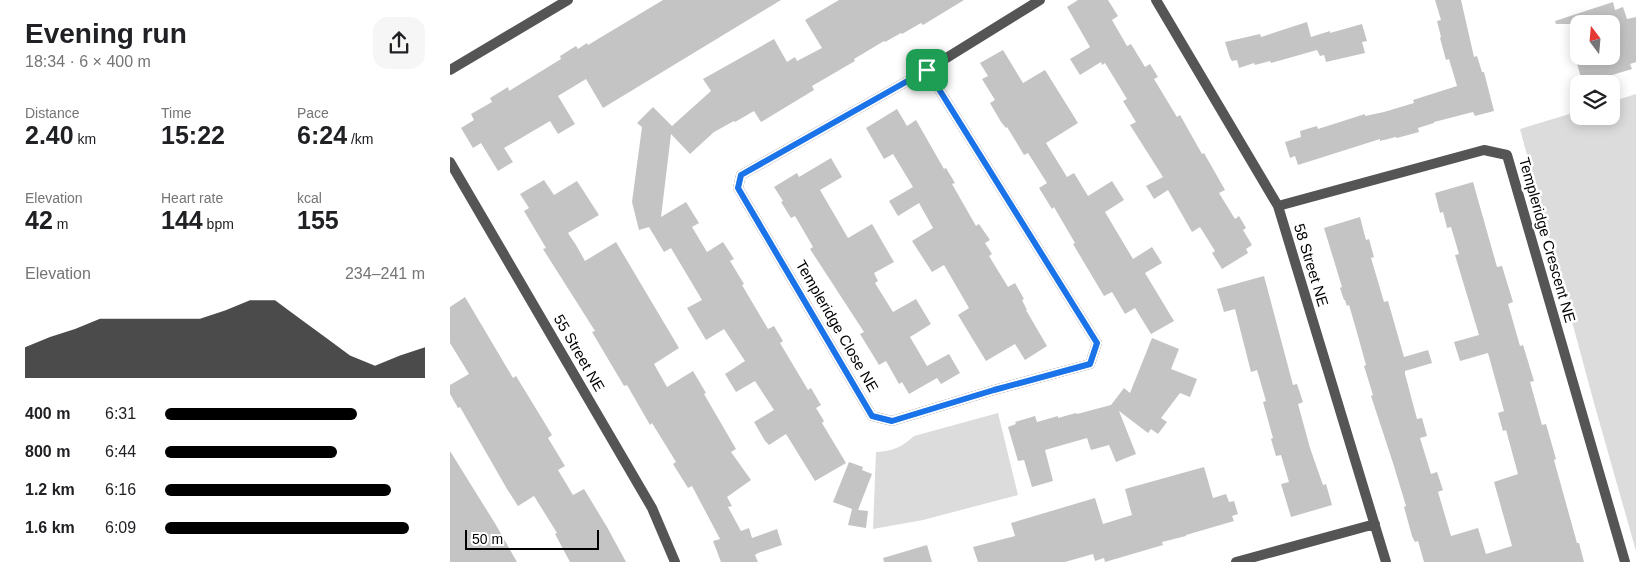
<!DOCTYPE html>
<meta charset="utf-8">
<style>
body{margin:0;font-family:Arial,sans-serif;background:#f6f6f6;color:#202124;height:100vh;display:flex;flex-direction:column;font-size:19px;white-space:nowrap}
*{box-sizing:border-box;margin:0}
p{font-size:16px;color:#757577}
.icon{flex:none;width:28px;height:28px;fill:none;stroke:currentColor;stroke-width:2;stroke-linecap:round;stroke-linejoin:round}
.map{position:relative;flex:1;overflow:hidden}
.drawer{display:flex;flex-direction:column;background:#fff;width:450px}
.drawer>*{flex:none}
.needle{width:32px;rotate:344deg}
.fabs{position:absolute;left:1120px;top:15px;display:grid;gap:10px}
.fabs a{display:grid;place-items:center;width:50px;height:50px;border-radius:10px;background:#fff;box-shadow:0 2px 12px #0003;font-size:25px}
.scale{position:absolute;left:15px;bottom:12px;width:134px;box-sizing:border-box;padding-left:5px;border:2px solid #000;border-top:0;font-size:14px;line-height:18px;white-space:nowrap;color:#000;-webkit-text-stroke:4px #fff;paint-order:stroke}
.pin{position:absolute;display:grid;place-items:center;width:42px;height:42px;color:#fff;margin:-21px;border-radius:10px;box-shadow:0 2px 8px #0006}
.round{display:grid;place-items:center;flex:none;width:52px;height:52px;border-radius:15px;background:#f6f6f6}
.headline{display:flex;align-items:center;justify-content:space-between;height:85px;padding:0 25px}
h1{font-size:28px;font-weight:700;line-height:38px}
.figures{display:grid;grid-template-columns:repeat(3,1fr);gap:8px;height:85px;padding:5px 25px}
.figures div{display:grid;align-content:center}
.figures b{font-size:25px;font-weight:700}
.figures small{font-size:14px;font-weight:400}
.figures p{font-size:14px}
.chart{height:140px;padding:10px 25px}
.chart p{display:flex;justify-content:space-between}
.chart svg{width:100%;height:90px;margin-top:5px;fill:#000;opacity:.7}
ul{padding:0 25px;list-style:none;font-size:16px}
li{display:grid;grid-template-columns:80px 60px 1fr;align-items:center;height:38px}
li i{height:12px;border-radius:6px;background:#000}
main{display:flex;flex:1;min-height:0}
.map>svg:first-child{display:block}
</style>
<main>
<section class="drawer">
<div class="headline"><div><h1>Evening run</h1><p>18:34 · 6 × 400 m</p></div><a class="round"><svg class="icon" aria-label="share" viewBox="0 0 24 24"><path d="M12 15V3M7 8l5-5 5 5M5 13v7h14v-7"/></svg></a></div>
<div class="figures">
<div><p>Distance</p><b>2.40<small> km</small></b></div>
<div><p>Time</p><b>15:22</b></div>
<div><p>Pace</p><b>6:24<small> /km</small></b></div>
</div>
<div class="figures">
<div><p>Elevation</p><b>42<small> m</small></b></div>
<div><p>Heart rate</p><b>144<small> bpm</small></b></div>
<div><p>kcal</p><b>155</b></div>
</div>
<div class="chart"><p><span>Elevation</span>234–241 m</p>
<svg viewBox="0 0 160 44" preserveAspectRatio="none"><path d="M0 44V29L10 24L20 20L30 15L40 15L50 15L60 15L70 15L80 11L90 6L100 6L110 15L120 24L130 33L140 38L150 33L160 29V44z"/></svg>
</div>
<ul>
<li><b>400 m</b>6:31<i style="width:74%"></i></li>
<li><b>800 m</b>6:44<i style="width:66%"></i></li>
<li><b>1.2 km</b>6:16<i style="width:87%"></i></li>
<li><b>1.6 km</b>6:09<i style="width:94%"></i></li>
</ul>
</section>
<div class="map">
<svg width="1186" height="562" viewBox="0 0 1186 562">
<rect width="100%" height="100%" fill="#fff"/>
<path fill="#dcdcdc" d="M1186 94V551L1144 403 1070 129 1129 111V116H1161V102Z
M548 413 568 495 473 520 423 529 426 452C443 451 452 447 464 436Z"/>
<path fill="#c4c4c4" d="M213 0H331L153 108 136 79 108 96 125 124 108 134 100 121 54 148 63 162 48 171 31 143 23 148 11 128 24 120 21 114 42 102 40 98 58 87 59 91 111 59 110 56 126 46 128 49 137 43 138 45Z
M389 0H514L473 25 471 23 452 34 451 33 435 42 434 41 404 59 405 61 362 86 364 90 311 122 304 111 285 122 284 121 264 132 240 154 221 134 211 217 236 202 249 223 242 227 257 252 273 242 284 259 280 261 294 284 292 285 318 329 324 326 333 341 330 343 358 390 361 388 371 405 366 408 374 421 372 423 396 463 365 481 336 434 319 445 315 441 304 422 324 410 305 381 286 392 275 374 295 361 274 329 256 340 237 308 252 300 221 248 214 252 199 227 189 230 182 202 192 127 187 123 203 107 222 126 261 91 253 79 324 39 337 62 345 57 347 61 372 48 355 20Z
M628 0H658L668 16 662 20 677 46 681 44 695 67 700 64 708 77 704 79 727 117 730 115 752 154 754 153 775 190 769 193 785 219 789 216 796 228 793 230 802 245 796 249 798 253 772 269 762 253 765 251 750 227 742 232 718 190 704 199 696 186 713 177 680 125 686 122 673 101 677 99 655 63 652 65 651 62 630 75 620 59 640 47 617 7Z
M985 0H1011L1024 57 1027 56 1032 72H1034L1044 111 1025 116 1023 112 984 122V123L968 128 969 132 947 138 946 137 930 141V139L848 165 845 156 840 158 835 142 851 137 850 131 867 126 868 129 915 114V116L934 112 964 103 963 100 1007 86 999 59 996 60 990 38 991 37 987 21 991 20Z
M1163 2 1165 10 1173 7 1177 19 1186 17V62L1180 64 1182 69 1142 81 1140 75 1131 78 1125 56H1161V24H1106L1105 21Z
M857 22 861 37 880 31V33L912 24 917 41 912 42 915 53 876 62 874 55 870 56 867 50 821 63 820 61 805 65 804 63 789 68 787 60 782 61 780 58 775 42 810 34 811 37Z
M553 50 573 83 595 70 628 123 596 143 617 177 624 173 638 196 662 181 674 200 655 212 683 259 702 247 712 263 695 273 724 321 701 334 685 308 675 314 662 292 654 296 623 244 625 243 604 207 602 209 589 188 597 183 578 153 574 155 557 127 556 128 551 122 540 103 545 100 532 79 538 76 530 63Z
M447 109 457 126 466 120 494 169 496 168 505 183 502 184 526 226 529 224 540 240 535 243 542 254 539 256 558 287 565 283 574 299 572 300 577 310H576L597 346 575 360 565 344 536 361 508 315 519 308 494 265 482 272 462 241 483 228 469 203 448 216 439 201 463 187 443 154 434 159 416 128Z
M381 158 392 177 370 190 398 238 422 224 444 262 424 273 428 281 425 283 443 312 466 299 481 324 460 337 477 366 499 354 510 373 491 384 487 378 459 394 452 382 449 384 436 361 429 365 410 334 414 332 360 249 363 247 345 216 341 218 331 202 333 201 324 187 347 173 349 177Z
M94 180 104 195 127 181 149 215 118 233 126 245 135 261 166 242 229 348 204 364 217 387 243 371 256 393 254 394 286 449 281 452 301 480 277 497 282 506 278 507 291 531 299 528 302 538 327 529 332 545 308 553 305 555 308 562H271L263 541 270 539 242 486 238 488 223 464 226 462 202 423 200 425 177 385 174 386 142 332 145 331 93 249 96 248 74 211 79 208 70 194Z
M1023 182 1047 267 1052 266 1063 302 1058 304 1070 346 1073 345 1084 381 1080 382 1092 425 1096 424 1106 459 1104 460 1127 543H1129L1134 562H974L968 541 965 542 962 536 954 507 956 506 943 463 921 396 923 395 914 366 916 365 906 329 899 305 897 306 895 300H894L890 288 892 287 874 228 910 217 916 240 919 239 924 257 921 258 934 302 938 301 954 357 978 350 982 363 955 371V374L967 419 972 418 977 436 970 438 981 474 987 472 993 490 988 492 1001 536 1028 528 1036 554 1062 546 1044 482 1068 474 1056 430 1053 431 1048 413 1054 411 1038 353 1010 361 1004 342 1029 335 1005 255 1009 254 1001 227 997 228 993 212 990 213 985 193Z
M814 276 843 385 847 384 853 402 848 404 860 448 873 485 876 484 882 505 841 517 831 484 839 482 831 455 826 456 821 439 823 438 813 402 816 401 807 370 801 372 785 309 774 312 767 289Z
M15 297 63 378 66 376 102 435 98 438 115 466 108 470 123 495 134 489 157 527 176 562H120L105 534 107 533 84 496 68 506 57 489 10 407 8 408 0 394V385L19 374 0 343V307Z
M702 338 729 349 721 369 747 379 740 397 730 393 711 418 717 422 708 434 701 429 698 433 669 411 686 454 666 462 659 445 641 450 637 438 595 450 603 481 582 487 574 460 568 461 558 427 566 424 565 422 585 416 587 422 608 416V418L626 413 627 414 661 405 674 388 680 393Z
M0 451 46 525 67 562H0Z
M399 462 413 467 412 470 422 474 408 510 418 511 416 528 398 525 402 509 383 502Z
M754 467 763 498 776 494 779 502 784 501 788 514 782 516 784 521 736 535V536L712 542 713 545 655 562 654 558 645 561 643 554 615 562H528L523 547 565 536 561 523 645 498 653 524 682 515 675 489Z
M477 545 482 562H434L433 558Z"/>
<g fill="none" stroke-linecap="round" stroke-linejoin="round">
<path stroke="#555" stroke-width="10" d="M706 0 828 206 936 562
M477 70 647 343 640 364 544 390 442 421 422 416 288 188 291 175 477 70 590 0
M828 206 1034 150 1057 155 1175 562
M786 562 925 524"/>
<path stroke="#555" stroke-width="10" d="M0 70 118 0
M0 162 202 508 225 562"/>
</g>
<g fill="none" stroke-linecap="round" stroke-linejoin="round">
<defs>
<path id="route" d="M477 70 647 343 640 364 544 390 442 421 422 416 288 188 291 175Z"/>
</defs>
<use href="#route" stroke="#fff" stroke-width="10"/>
<use href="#route" stroke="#1a73e8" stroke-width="6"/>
</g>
<g text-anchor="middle" stroke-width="5" stroke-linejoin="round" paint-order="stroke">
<g font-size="15" fill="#000" stroke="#fff">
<text transform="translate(1097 240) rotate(74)" y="5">Templeridge Crescent NE</text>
<text transform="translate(861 265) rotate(73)" y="5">58 Street NE</text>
<text transform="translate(387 326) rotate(60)" y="5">Templeridge Close NE</text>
<text transform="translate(129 353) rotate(60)" y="5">55 Street NE</text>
</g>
</g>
</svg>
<div class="fabs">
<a><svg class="needle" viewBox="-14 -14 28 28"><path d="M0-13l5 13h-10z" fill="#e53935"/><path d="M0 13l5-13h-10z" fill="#757577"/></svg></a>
<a><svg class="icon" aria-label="layers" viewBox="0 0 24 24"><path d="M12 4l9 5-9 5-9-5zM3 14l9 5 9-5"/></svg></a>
</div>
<div class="scale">50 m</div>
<div class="pin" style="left:477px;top:70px;background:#1e9e55"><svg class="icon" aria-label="arrive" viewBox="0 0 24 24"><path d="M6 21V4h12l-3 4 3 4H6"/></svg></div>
</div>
</main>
